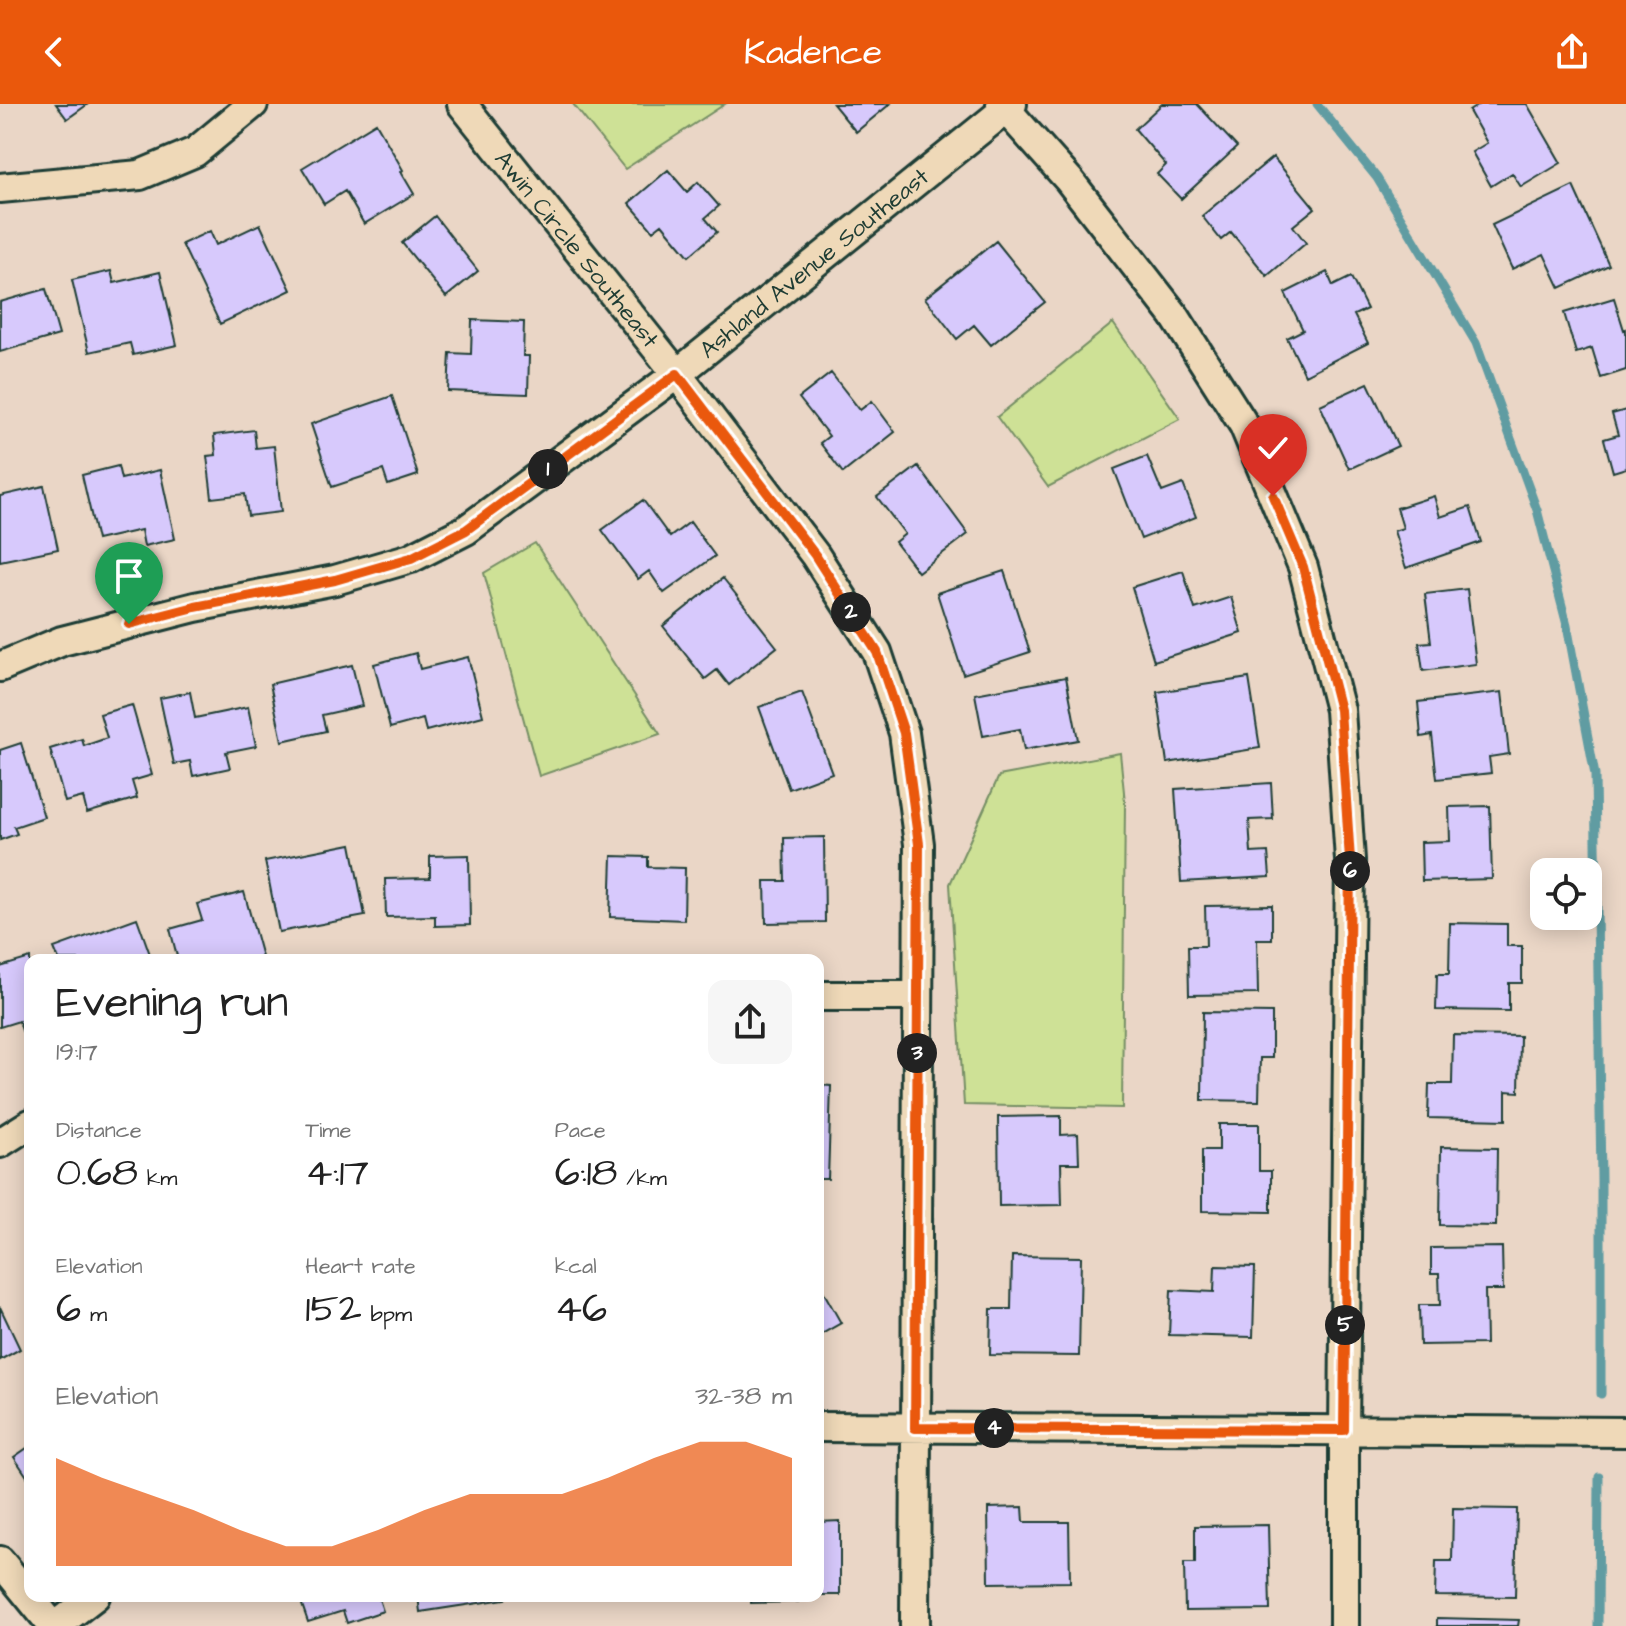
<!DOCTYPE html>
<meta charset="utf-8">
<style>
body{margin:0;font-family:"Architects Daughter",sans-serif;background:#f6f6f6;color:#222;height:100vh;display:flex;flex-direction:column;font-size:30px;white-space:nowrap}
*{box-sizing:border-box;margin:0}
p{font-size:26px;color:#767676}
.icon{flex:none;width:44px;height:44px;fill:none;stroke:currentColor;stroke-width:2;stroke-linecap:round;stroke-linejoin:round}
.map{position:relative;flex:1;overflow:hidden}
.drawer{position:absolute;left:24px;top:850px;width:800px;height:648px;display:flex;flex-direction:column;background:#fff;border-radius:16px;box-shadow:0 4px 20px #0003}
.drawer>*{flex:none}
.fabs{position:absolute;left:1530px;top:754px;display:grid;gap:16px}
.fabs a{display:grid;place-items:center;width:72px;height:72px;border-radius:16px;background:#fff;box-shadow:0 4px 20px #0003;font-size:40px}
.pin{position:absolute;display:grid;place-items:center;width:68px;height:68px;color:#fff;margin:-82px -34px;border-radius:50% 50% 50% 0;rotate:-45deg;box-shadow:0 0 8px #0007}
.pin .icon{rotate:45deg}
.km{position:absolute;width:40px;height:40px;margin:-20px;border-radius:50%;background:#222;color:#fff;font-size:22px;line-height:40px;text-align:center}
.round{display:grid;place-items:center;flex:none;width:84px;height:84px;border-radius:16px;background:#f6f6f6}
.headline{display:flex;align-items:center;justify-content:space-between;height:136px;padding:0 32px}
h1{font-size:44px;font-weight:600;line-height:60px}
.stats{display:grid;grid-template-columns:repeat(3,1fr);gap:12px;height:136px;padding:8px 32px}
.stats div{display:grid;align-content:center}
.stats b{font-size:40px;font-weight:600}
.stats small{font-size:22px;font-weight:400}
.stats p{font-size:22px}
.chart{height:224px;padding:16px 32px}
.chart p{display:flex;justify-content:space-between}
.chart svg{width:100%;height:144px;margin-top:8px;fill:#ea580c;opacity:.7}
header{display:flex;justify-content:space-between;align-items:center;height:104px;padding:0 32px;background:#ea580c;color:#fff;font-size:36px;font-weight:600}
.map>svg:first-child{display:block}
</style>
<header><svg class="icon" aria-label="back" viewBox="0 0 24 24"><path d="M15 5l-7 7 7 7"/></svg>Kadence<svg class="icon" aria-label="share" viewBox="0 0 24 24"><path d="M12 15V3M7 8l5-5 5 5M5 13v7h14v-7"/></svg></header>
<div class="map">
<svg width="1626" height="1522" viewBox="0 0 1626 1522">
<rect width="100%" height="100%" fill="#ead6c6"/>
<filter id="ink" filterUnits="userSpaceOnUse"><feTurbulence type="fractalNoise" baseFrequency=".0125" numOctaves="2"/><feDisplacementMap in="SourceGraphic" scale="16" xChannelSelector="R" yChannelSelector="G"/><feConvolveMatrix kernelMatrix="1 2 1 2 8 2 1 2 1" color-interpolation-filters="sRGB"/></filter>
<g filter="url(#ink)">
<path fill="#cee196" stroke="#768f65" stroke-width="2" d="M573 0H725L625 65Z
M1113 219 1180 315 1048 383 997 313Z
M535 439 660 630 539 672 484 469Z
M1120 649 1125 698 1122 1004 964 1001 950 780 999 672Z"/>
<g fill="none" stroke-linecap="round" stroke-linejoin="round">
<path stroke="#619ca2" stroke-width="9" d="M1317 0 1377 74 1476 239 1537 406 1567 521 1595 671 1601 1076V1290
M1598 1522 1599 1373"/>
</g>
<path fill="#d7c9fc" stroke="#1f3d34" stroke-width="2" d="M56 0H88L67 15Z
M833 0H890L856 28Z
M1162 0H1197L1237 43 1181 95 1157 70 1166 61 1135 25Z
M1480 0H1527L1561 59 1521 83 1512 69 1491 82 1472 48 1487 39 1469 7Z
M376 19 403 66 401 68 414 90 364 120 345 87 324 100 302 64Z
M1273 53 1315 104 1293 122 1306 139 1267 172 1231 128 1221 136 1202 112Z
M668 66 687 88 698 78 719 102 705 114 717 128 689 152 662 120 653 127 629 99Z
M1573 82 1609 161 1560 184 1544 150 1512 165 1492 121Z
M435 112 478 167 446 193 402 139Z
M260 120 291 186 220 220 182 140 210 127 216 141Z
M996 137 1045 198 991 241 974 221 957 235 925 194Z
M111 167 114 179 160 168 177 241 133 251 130 239 89 248 72 176Z
M1327 168 1333 182 1351 173 1367 205 1354 211 1368 239 1305 271 1287 234 1303 226 1285 189Z
M46 185 59 231 0 248V198Z
M1614 194 1624 226 1626 225V266L1601 274 1592 244 1576 249 1564 209Z
M472 216 524 218 523 252H529L528 290 448 287 450 249 471 250Z
M831 269 860 306 872 297 895 328 843 369 820 339 829 332 799 294Z
M1368 279 1398 342 1349 365 1320 301Z
M392 292 418 371 388 381 383 366 332 383 311 320Z
M1626 306V364L1613 368 1604 335 1618 331 1612 310Z
M254 326 256 344 274 342 281 408 248 412 245 390 212 394 207 352 216 351 214 331Z
M1147 352 1162 388 1183 380 1196 413 1141 435 1114 365Z
M118 362 121 375 160 366 175 435 144 442 141 426 97 436 82 371Z
M918 362 968 430 918 468 895 438 905 430 877 393Z
M44 382 58 445 0 457V392Z
M1434 392 1440 413 1470 403 1481 438 1406 464 1394 427 1403 424 1397 404Z
M643 396 670 433 690 418 715 452 664 489 649 467 638 475 602 426Z
M1004 467 1030 548 963 570 937 489Z
M1183 467 1195 505 1231 493 1242 529 1154 557 1132 483Z
M723 474 777 543 729 581 717 566 705 575 663 522Z
M1467 485 1476 560 1423 567 1419 539 1431 538 1425 490Z
M416 549 420 565 468 553 483 612 426 627 423 615 390 624 374 560Z
M352 561 362 602 322 611 326 627 282 637 270 580Z
M1066 573 1078 636 1024 646 1020 625 983 632 975 590Z
M1249 574 1260 644 1167 659 1157 588Z
M190 588 195 614 248 603 256 642 226 648 230 664 193 672 190 657 174 660 160 594Z
M802 588 832 669 789 685 759 603Z
M1502 588 1509 650 1489 653 1491 669 1437 675 1432 631 1421 633 1418 598Z
M132 601 152 671 132 677 137 694 87 709 83 693 65 698 50 645 82 635 84 642 107 634 100 610Z
M21 639 44 713 14 723 17 730 0 736V646Z
M1271 679 1273 715 1249 716 1251 749 1268 748 1270 773 1181 778 1175 685Z
M1490 702 1492 775 1422 777 1421 738 1450 737 1449 703Z
M824 733 825 818 766 819 765 777H785L784 734Z
M351 740 365 812 279 828 265 757Z
M469 751 470 821 435 822V812L386 813 385 775 430 774V752Z
M612 752 648 753V763L685 764 684 816 610 813Z
M244 788 262 853 249 856H178L170 825 202 816 197 800Z
M1272 801V835H1257L1258 890 1189 891 1188 842H1206L1205 802Z
M137 814 152 856H59L54 844Z
M1450 819 1507 820V842H1522V879H1509V907L1436 906 1437 870H1449Z
M30 854V934L25 936 19 917 0 923V863Z
M1203 908 1272 909V954H1260L1259 997 1202 996Z
M1453 931 1520 932 1519 988 1506 987V1016L1428 1014 1429 980H1452Z
M818 981 831 982 828 1075H818Z
M1061 1012V1031L1078 1030 1079 1059H1061L1062 1101 999 1102 998 1013Z
M1219 1020H1259V1067H1271V1108L1202 1107V1046H1219Z
M1441 1043 1497 1044 1496 1122 1440 1121Z
M1502 1143 1503 1186H1485L1486 1240 1420 1241 1419 1201H1440L1439 1170H1431V1144Z
M1012 1152 1081 1153 1079 1252 990 1251 991 1205H1011Z
M1215 1162 1255 1163 1253 1233 1169 1231 1171 1186 1214 1188Z
M818 1178 841 1219 818 1232Z
M0 1203 20 1245 0 1256Z
M30 1342V1377L14 1353Z
M1023 1403 1024 1418H1069L1070 1478 989 1479 988 1404Z
M1453 1404 1517 1405 1515 1493 1435 1492 1436 1457H1452Z
M840 1417V1491H818V1418Z
M1268 1421 1270 1506 1185 1507 1184 1459H1195V1422Z
M299 1492H378L383 1507 347 1519 343 1507 308 1518Z
M418 1492H504L505 1495 420 1508Z
M751 1492H798V1498L751 1499Z
M1437 1514 1519 1516 1518 1522H1437Z"/>
<g fill="none" stroke-linecap="round" stroke-linejoin="round">
<defs>
<path id="minor" d="M462 0 677 270 815 451 877 548 904 629 919 740 915 1522
M1001 0 1069 76 1174 211 1244 321 1303 463 1340 606 1350 756 1344 1326V1522
M0 84 140 71 195 48 253 0
M0 563 62 537 195 503 335 476 411 454 466 426 677 270 1012 0
M818 892H917
M0 1039 30 1020
M818 1323 1626 1328
M0 1457 53 1522
M56 1522 95 1492"/>
</defs>
<use href="#minor" stroke="#1f3d34" stroke-width="34"/>
<use href="#minor" stroke="#efd9b8" stroke-width="28"/>
</g>
</g>
<g fill="none" stroke-linecap="round" stroke-linejoin="round" filter="url(#ink)">
<defs>
<path id="route" d="M129 520 195 503 335 476 411 454 466 426 677 270 815 451 877 548 904 629 919 740 915 1324 1344 1326 1350 756 1340 606 1303 463 1273 392"/>
</defs>
<use href="#route" stroke="#fff" stroke-width="16"/>
<use href="#route" stroke="#ea580c" stroke-width="10"/>
</g>
<g text-anchor="middle" stroke-width="6" stroke-linejoin="round" paint-order="stroke">
<g font-size="24" fill="#1f3d34" stroke="#efd9b8">
<text transform="translate(577 145) rotate(51)" y="8">Awin Circle Southeast</text>
<text transform="translate(814 159) rotate(-39)" y="8">Ashland Avenue Southeast</text>
</g>
</g>
</svg>
<div class="fabs">
<a><svg class="icon" aria-label="locate" viewBox="0 0 24 24"><circle cx="12" cy="12" r="6"/><path d="M12 2v4M12 18v4M2 12h4M18 12h4"/></svg></a>
</div>
<div class="pin" style="left:129px;top:520px;background:#1e9e55"><svg class="icon" aria-label="arrive" viewBox="0 0 24 24"><path d="M6 21V4h12l-3 4 3 4H6"/></svg></div>
<div class="pin" style="left:1273px;top:392px;background:#d93025"><svg class="icon" aria-label="check" viewBox="0 0 24 24"><path d="M5 12l5 5 9-10"/></svg></div>
<b class="km" style="left:548px;top:365px">1</b>
<b class="km" style="left:851px;top:508px">2</b>
<b class="km" style="left:917px;top:949px">3</b>
<b class="km" style="left:994px;top:1324px">4</b>
<b class="km" style="left:1345px;top:1221px">5</b>
<b class="km" style="left:1350px;top:767px">6</b>
<section class="drawer">
<div class="headline"><div><h1>Evening run</h1><p>19:17</p></div><a class="round"><svg class="icon" aria-label="share" viewBox="0 0 24 24"><path d="M12 15V3M7 8l5-5 5 5M5 13v7h14v-7"/></svg></a></div>
<div class="stats">
<div><p>Distance</p><b>0.68<small> km</small></b></div>
<div><p>Time</p><b>4:17</b></div>
<div><p>Pace</p><b>6:18<small> /km</small></b></div>
</div>
<div class="stats">
<div><p>Elevation</p><b>6<small> m</small></b></div>
<div><p>Heart rate</p><b>152<small> bpm</small></b></div>
<div><p>kcal</p><b>46</b></div>
</div>
<div class="chart"><p><span>Elevation</span>32–38 m</p>
<svg viewBox="0 0 160 44" preserveAspectRatio="none"><path d="M0 44V11L10 17L20 22L30 27L40 33L50 38L60 38L70 33L80 27L90 22L100 22L110 22L120 17L130 11L140 6L150 6L160 11V44z"/></svg>
</div>
</section>
</div>
